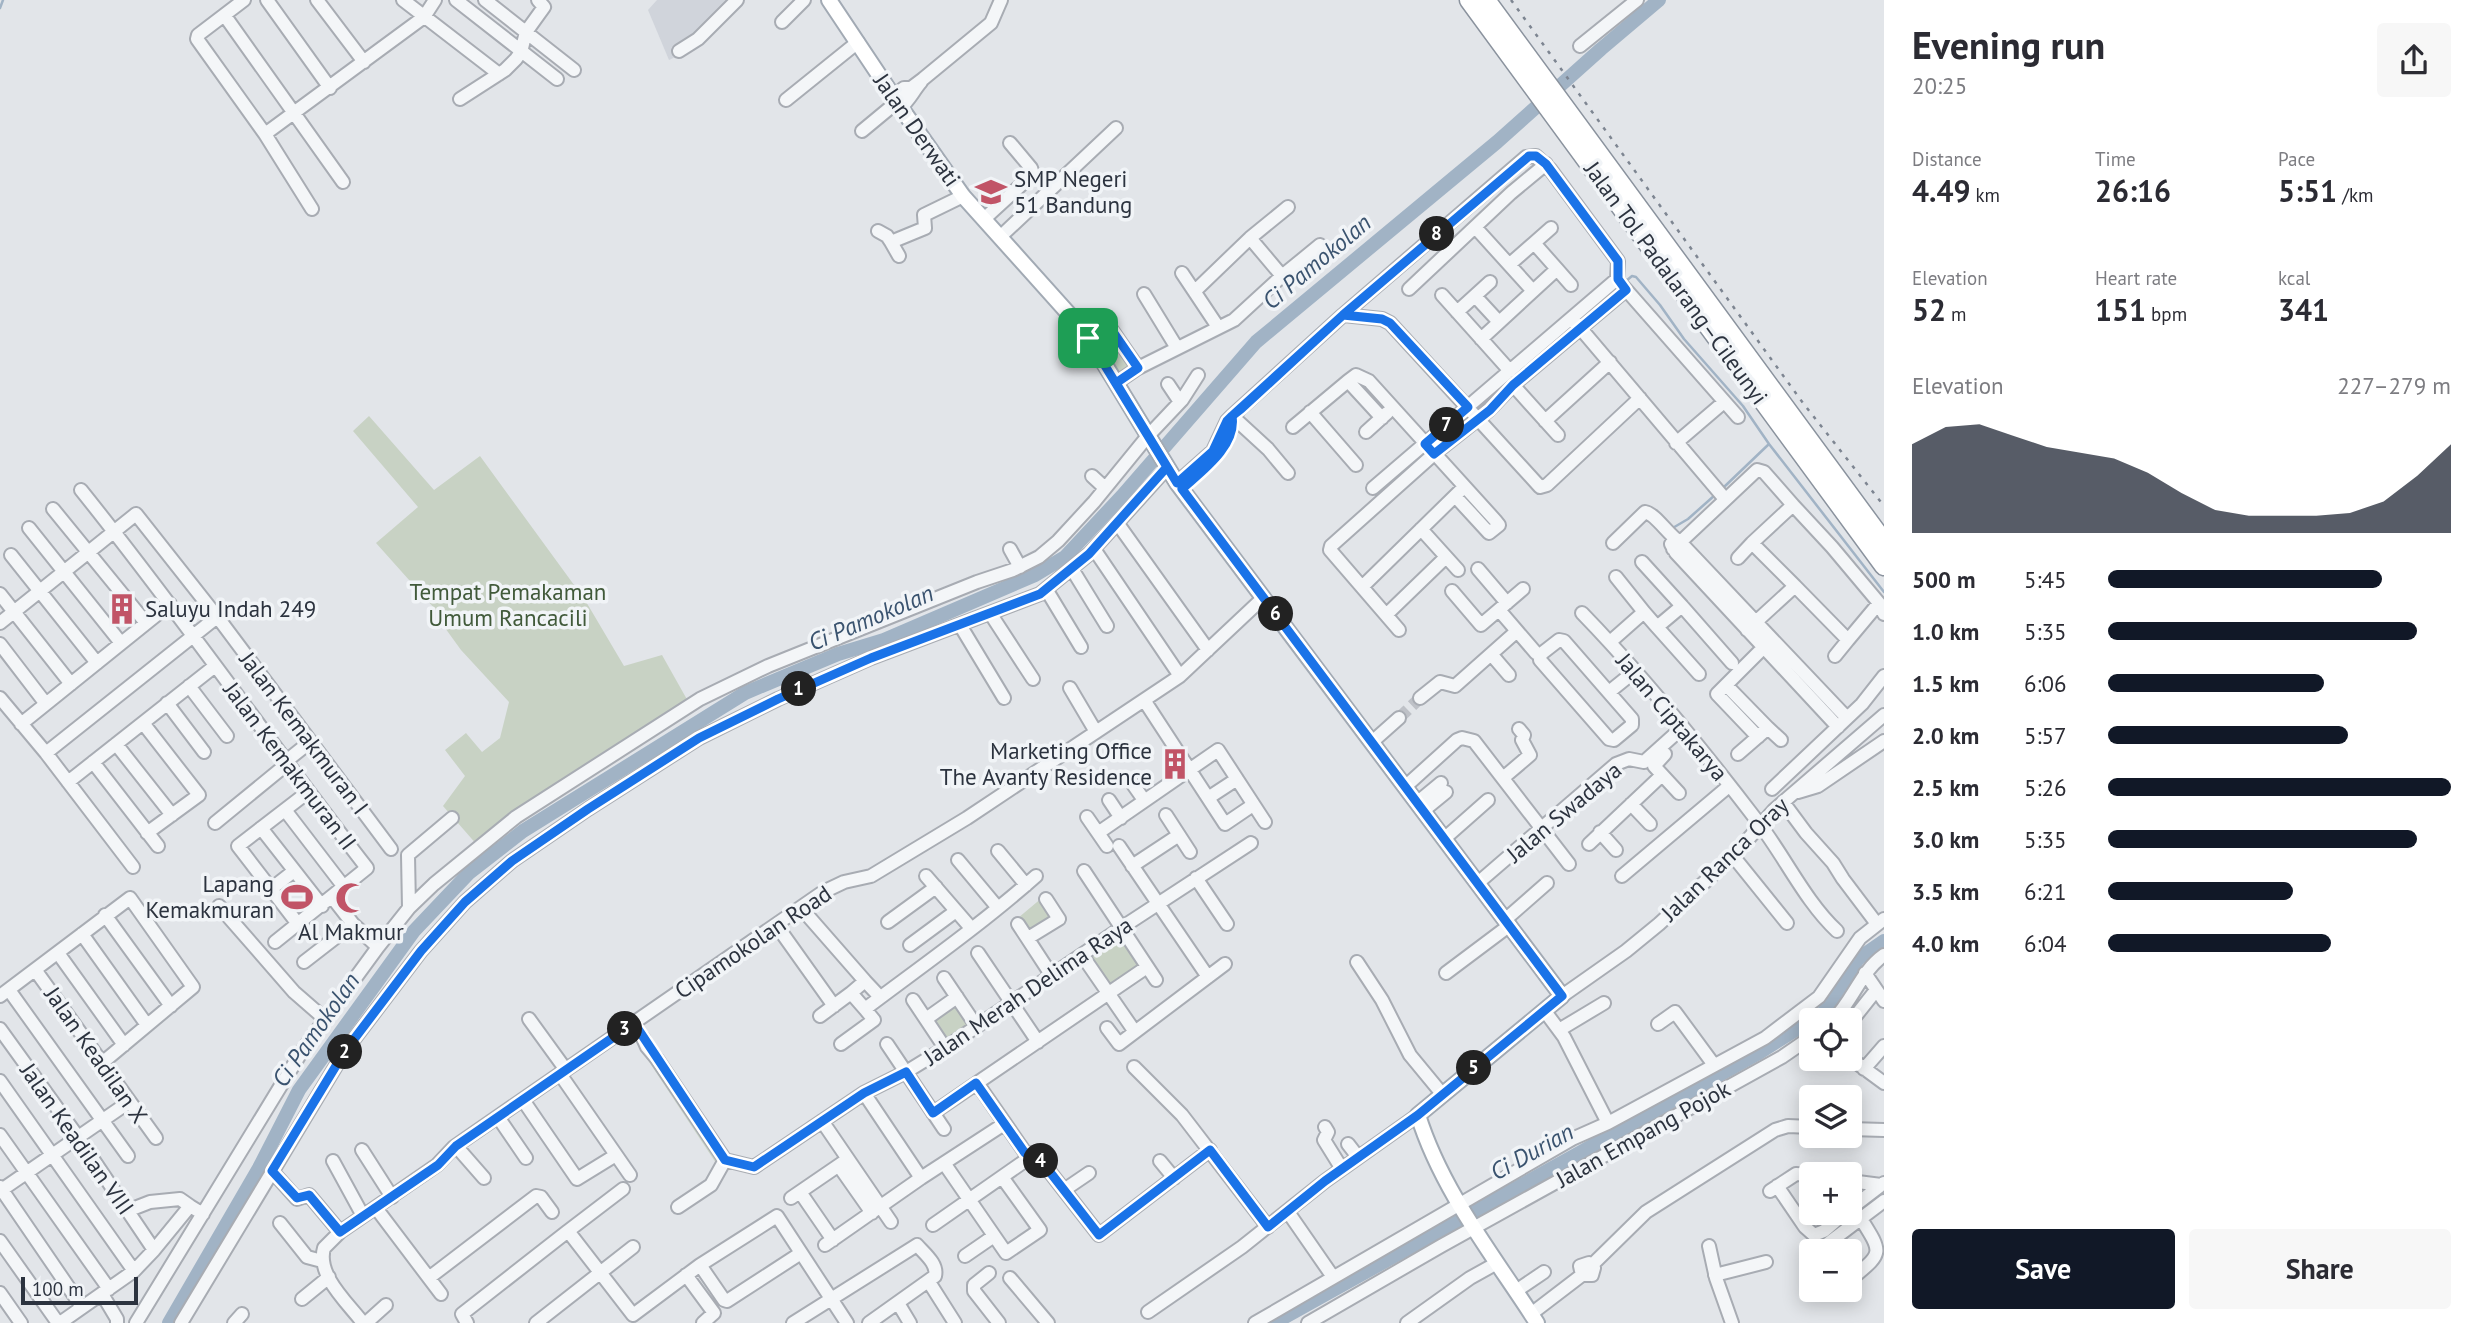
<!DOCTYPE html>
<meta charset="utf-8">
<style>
body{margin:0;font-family:"PT Sans",sans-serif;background:#f7f7f7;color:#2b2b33;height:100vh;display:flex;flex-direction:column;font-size:26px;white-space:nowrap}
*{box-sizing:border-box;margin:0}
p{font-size:23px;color:#7c7c81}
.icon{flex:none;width:38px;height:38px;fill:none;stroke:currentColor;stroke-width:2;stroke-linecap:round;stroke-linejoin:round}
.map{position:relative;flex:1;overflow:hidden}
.drawer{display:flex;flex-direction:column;background:#fff;width:595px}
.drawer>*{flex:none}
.buttons{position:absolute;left:1799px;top:1008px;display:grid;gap:14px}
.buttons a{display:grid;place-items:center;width:63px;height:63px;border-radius:7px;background:#fff;box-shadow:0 4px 18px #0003;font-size:35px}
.scale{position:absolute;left:21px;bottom:18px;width:117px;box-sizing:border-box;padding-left:7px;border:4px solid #2c333f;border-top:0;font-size:19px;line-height:24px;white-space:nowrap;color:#2c333f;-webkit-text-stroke:5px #f1f4f7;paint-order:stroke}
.pin{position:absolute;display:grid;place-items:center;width:60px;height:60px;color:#fff;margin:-30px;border-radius:14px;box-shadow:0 4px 10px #0006}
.km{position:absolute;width:35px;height:35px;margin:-18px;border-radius:50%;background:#222;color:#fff;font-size:19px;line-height:35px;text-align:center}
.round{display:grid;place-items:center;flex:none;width:74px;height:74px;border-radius:7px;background:#f7f7f7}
.headline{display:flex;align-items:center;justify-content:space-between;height:119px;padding:0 28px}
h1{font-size:38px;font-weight:700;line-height:52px}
.figures{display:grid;grid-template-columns:repeat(3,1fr);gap:10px;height:119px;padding:7px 28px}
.figures div{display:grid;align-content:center}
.figures b{font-size:30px;font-weight:700}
.figures small{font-size:19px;font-weight:400}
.figures p{font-size:19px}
.chart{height:196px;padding:14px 28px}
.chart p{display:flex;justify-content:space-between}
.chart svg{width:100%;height:126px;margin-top:7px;fill:#111827;opacity:.7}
.cta{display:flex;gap:14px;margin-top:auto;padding:14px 28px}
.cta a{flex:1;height:80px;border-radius:7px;background:#111827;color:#fff;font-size:28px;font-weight:700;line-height:80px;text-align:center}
.cta a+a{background:#f7f7f7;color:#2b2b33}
ul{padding:0 28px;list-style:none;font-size:23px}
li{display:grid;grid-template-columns:112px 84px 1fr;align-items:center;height:52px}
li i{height:18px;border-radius:9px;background:#111827}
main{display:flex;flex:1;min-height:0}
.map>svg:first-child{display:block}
</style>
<main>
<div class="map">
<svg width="1884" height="1323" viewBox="0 0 1884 1323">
<rect width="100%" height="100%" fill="#e2e5e9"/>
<path fill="#d0d4db" d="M657 0H743L686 52 669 60 648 10Z"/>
<path fill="#c8d2c4" d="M1105 331 1130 370 1119 376 1095 337Z
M369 416 434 490 480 456 585 600 624 666 662 655 689 703 478 846 443 806 465 776 445 750 466 733 482 752 500 738 509 702 461 650 440 621 443 618 376 543 418 507 353 431Z
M1043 897 1056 917 1029 934 1018 918Z
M1121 931 1145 966 1109 990 1085 956Z
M956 1001 973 1026 946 1044 929 1019Z
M636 1034 720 1160 716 1163 632 1036Z"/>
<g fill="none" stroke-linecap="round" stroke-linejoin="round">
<path stroke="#a1b3c5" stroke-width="2.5" d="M0 8 3 0
M1626 281 1632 276 1636 277 1660 305 1684 339 1743 406 1769 444 1884 592
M1582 317 1616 288
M1724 487 1769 444
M1671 529 1688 519 1715 495"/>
<path stroke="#a1b3c5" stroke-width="14" d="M1811 1020 1823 1013 1858 959 1884 941
M169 1323 259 1168 299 1090 414 931 469 873 523 831 745 693 838 654 884 640 1035 575 1065 557 1122 496 1256 342 1497 142 1601 49 1659 0
M1274 1323 1757 1054 1811 1020"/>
<path stroke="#bec1c7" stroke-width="12" stroke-dasharray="12 6" stroke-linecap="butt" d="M1399 718 1420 698"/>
<defs>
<path id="minor" d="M244 0 198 35 197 39 265 134 424 17 435 0
M267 0 330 88
M317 0 364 62
M403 0 499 74
M456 0 557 79
M485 0 574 70
M225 16 343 182
M782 22 804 0
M1580 46 1637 0
M679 51 698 39 737 0
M893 97 904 88H911L923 79 991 23 1001 0
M460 99 505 70 516 59 521 52 526 32 544 7 538 0
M786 100 858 42
M900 108C910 100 913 91 921 82
M862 131 897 102
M265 134 312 209
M984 219 1033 174 1031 168 1010 143
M1475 227 1533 291
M878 231 887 236 891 242 925 228 924 215 963 196
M1000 237 1116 128
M1250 238 1288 207
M891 242 899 256
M1534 243 1551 228
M1510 264 1534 243 1557 269
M1182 273 1218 327
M1622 285 1738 417
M1409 289 1511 193 1546 164
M1196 290 1250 238 1282 276
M1144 294 1177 348
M1442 295 1510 371
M1475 296 1499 322
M1457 312 1490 282
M1343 315 1382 319 1390 323 1478 419 1490 409 1513 385 1626 290
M1576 323 1725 499
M1088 338 1109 326 1138 368
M1481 339 1557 269 1571 285
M1348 381 1356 375 1369 381 1495 520 1499 525 1489 533 1455 496
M1116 383 1138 368 1234 320 1282 276 1320 245
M1168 384 1180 402
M1513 385 1558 435
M1310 412 1356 465
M1232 416 1268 449 1288 473
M1545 421 1610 362
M1293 427 1348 381 1382 418
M1366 432 1387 413
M1676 443 1724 402
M1092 476 1105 488
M1177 483 1213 451 1227 421 1232 416 1343 315 1526 157 1536 156 1550 169 1618 261 1617 279 1373 488
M81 490C180 613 270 743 367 868L275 942
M1793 505 1832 547 1879 603 1884 614
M53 509 146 623
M1118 524 1208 650
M29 528 121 643
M1421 529 1458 570
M1613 543 1645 512C1656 514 1668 535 1681 543L1847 718
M1671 544 1676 553 1838 727
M1010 549 1020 567
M1094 549 1180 676
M1673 549 1757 470 1764 472 1793 505 1752 543 1795 586 1747 630
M11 555 97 663
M1738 558 1752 543
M1642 562 1682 606 1657 627 1644 612
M1072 569 1107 626
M1478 569 1507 603
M1795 586 1848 640 1879 603
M1362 587 1460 491
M1046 589 1081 647
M1452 591 1481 625 1523 589
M0 594 71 684
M1682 606 1732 663
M1499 610 1536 653
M990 613 1033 679
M1582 613C1646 679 1703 750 1758 822 1785 857 1805 901 1837 931
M1386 615 1446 557
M0 623 136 514 222 623 391 849
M960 625 1004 698
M1657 627 1699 674
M1399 630 1330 550 1331 546 1434 454 1478 419 1540 487 1547 485 1640 398
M1559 640 1564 641 1632 719V725L1614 740 1609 739 1540 660 1541 654Z
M1610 642 1644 612 1616 577
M0 644 46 704
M1491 654 1509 675
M1835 656 1848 640
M1726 685 1768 728 1738 754
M189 686 227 736
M1070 688 1096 732
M1609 692 1635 671
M0 698 46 753 133 867
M1420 698 1440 682 1455 686 1517 631
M1144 700 1225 824 1253 805
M167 703 204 752
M143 723 199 795 147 833
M21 724 170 604
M1768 728 1781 740
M1758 737 1717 694 1769 642
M1372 742 1399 718
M116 744 172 815
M46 753 217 617
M1665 754 1654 766 1679 793
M93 762 158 846
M285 762 310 742
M1503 778 1530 755 1522 740 1524 735 1519 729
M68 782 215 666
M1132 783 1144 800
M1406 786 1457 740 1462 738 1474 741 1569 864
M1772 789 1862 704 1884 676
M1798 792 1818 786 1884 741
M1208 798 1237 779
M1109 800 1121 818
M1418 802 1441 783
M1783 802 1806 833 1833 863 1843 879 1877 924
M1631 804 1650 824
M285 810 344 887
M1424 810 1446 792
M1166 815 1190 852
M1087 817 1107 846
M215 823 287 764
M261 828 322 906
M1600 832 1616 850
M1098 833 1218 750 1265 822
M1445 838 1488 800
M1589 844 1661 776
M1119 846 1208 977
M998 851 1026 885
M1733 856 1787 923
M958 860 998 908
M1132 866 1179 835
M1084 871 1156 980
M926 876 971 928
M1622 876 1729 786
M1196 878 1227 924
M1479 882 1616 764 1629 759 1644 762 1683 727
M271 889 294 871
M332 897 353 924 378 947
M219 906 294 992 325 1019
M409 908 408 855 452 818
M802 909 865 981
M105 915 171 1006
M1506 919 1547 883
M888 922 936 887
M298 924 238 846 308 792
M1018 924 1052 976
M777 926 834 1006
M82 934 147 1025
M1028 938 1059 919 1046 899
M910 945 956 911
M58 953 124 1045
M978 953 1038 1042
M1082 955 1135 1032
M304 962 353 924
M1357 962 1382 1000 1410 1055 1443 1095
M36 971 156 1138
M1446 973 1510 925
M1865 973 1884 1001
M944 978 977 1027
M9 990 128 1156
M0 996 130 898 193 987 102 1063
M1562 996 1626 951 1659 924 1733 856 1774 810 1884 715
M880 997 865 981 851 993 865 1009C922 966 982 924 1036 876
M913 1000 945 1048
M1544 1010 1564 1037 1608 1123
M820 1016 851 993
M529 1019 566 1070
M926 1019 957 997
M1833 1020C1853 1001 1860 972 1884 955
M1850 1023 1873 994
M1658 1024 1675 1012 1714 1065
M1107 1028 1119 1044 1225 964
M0 1029 78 1137 154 1250
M1559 1030 1604 1003
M643 1038 647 1047 657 1059 725 1160 754 1167 864 1093 906 1072 945 1048 1121 928 1251 843
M841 1044 874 1020 865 1009
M887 1044 944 1129
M1850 1058 1884 1083
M1134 1067 1182 1115 1268 1227
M1864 1069 1884 1046
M560 1074 630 1175
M0 1081 134 1271
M864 1093 921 1178
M523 1100 577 1179 616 1155
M933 1113 1147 967
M498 1117 526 1158
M822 1121 891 1222
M1325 1127 1328 1132 1324 1140 1342 1169
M1850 1129 1884 1130
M0 1135 109 1289
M1348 1144 1358 1157
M456 1146 484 1178
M362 1150 392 1197
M1025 1153 1034 1154 1039 1158 1099 1235 1210 1150
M333 1161 363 1216
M1160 1161 1174 1178
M944 1163 1006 1253 1040 1230 1002 1177
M839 1166 872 1213
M272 1171 297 1199 309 1195 340 1232
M1850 1181 1881 1185
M1777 1186 1805 1227 1814 1235 1824 1231 1845 1213
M0 1187 82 1307
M623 1189 568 1231 633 1315 700 1265 777 1216 847 1323
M1064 1190 1089 1173
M0 1191 129 1102
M1770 1191 1796 1174 1811 1175
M800 1192 833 1240
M791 1198 848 1159
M678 1207 711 1185 725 1160
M376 1208 441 1294
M1850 1209 1884 1183
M127 1211 150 1202 180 1199 190 1206
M1288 1212 1333 1277
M280 1223 307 1257 322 1261
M933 1225 1029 1158 977 1083
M0 1241 58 1323
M825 1245 921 1178 1004 1124
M1709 1246 1716 1278 1732 1323
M1818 1251 1884 1201
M965 1256 994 1236
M1811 1258 1808 1268 1811 1276
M700 1265 724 1300 727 1301 801 1253
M1592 1265 1646 1212 1775 1130 1788 1126 1811 1127
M989 1273 974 1285V1291L999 1323
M686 1275 714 1313 703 1323
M1715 1275 1766 1262
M430 1277 536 1196 541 1197 552 1212
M1010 1278 1048 1323
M1850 1280C1882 1253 1884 1255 1861 1219
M929 1282 955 1323
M1821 1290 1831 1294 1837 1290
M1516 1291 1544 1272
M0 1293 21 1323
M102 1294 117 1319V1323
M302 1299 329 1277
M898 1303 910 1323
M1148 1312 1242 1247 1325 1181 1418 1115
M1531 1314 1582 1275H1592L1594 1268 1589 1263 1580 1266 1582 1275
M60 1323 134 1271 154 1250 190 1206 203 1214
M136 1323 302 1051 378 947 409 908 434 884 516 817 700 699 768 666 977 582 1013 570 1039 557 1058 541 1094 502 1147 437 1182 400 1198 375
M181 1323 345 1051 421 951 465 902 512 861 588 809 699 738 778 699 871 658 1040 594 1089 554 1167 468
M234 1323 242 1314
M363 1323C348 1303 316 1275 324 1248L340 1232 437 1165 454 1147 823 892 844 882 871 876 967 818 1180 676 1263 598
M366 1323 386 1305
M467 1323 462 1314 568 1231
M536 1323 633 1247
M793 1323 917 1245C925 1254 938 1264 935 1276L869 1323
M1255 1323 1572 1139 1608 1123 1765 1038 1819 997 1860 938 1884 919
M1308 1323 1441 1246 1782 1057 1811 1037
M1407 1323 1470 1278 1497 1263"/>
<path id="major" d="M829 0 897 102 963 196 1085 332 1177 483 1562 996 1418 1115C1442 1192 1494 1256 1537 1323"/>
<path id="highway" d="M1469 0 1884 566
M1486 0 1884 542"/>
</defs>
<use href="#minor" stroke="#a8acb3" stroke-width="16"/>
<use href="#major" stroke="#a2aab4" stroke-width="18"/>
<use href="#highway" stroke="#8b939e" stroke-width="21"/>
<use href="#minor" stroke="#f4f6f8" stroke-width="12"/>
<use href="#major" stroke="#fff" stroke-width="14"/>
<use href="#highway" stroke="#fff" stroke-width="18"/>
<path stroke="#7d8591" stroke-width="2.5" stroke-dasharray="3.5 7" stroke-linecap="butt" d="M1511 0 1803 403 1884 506"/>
</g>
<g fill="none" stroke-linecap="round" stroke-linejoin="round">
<defs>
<path id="route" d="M1088 338 1167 467 1089 554 1040 594 871 658 778 699 699 738 588 809 512 861 465 902 421 951 345 1051 272 1171 297 1198 309 1195 340 1232 438 1165 456 1146 634 1023 725 1160 754 1167 864 1093 906 1072 933 1113 976 1083 1025 1153 1034 1154 1039 1158 1099 1235 1210 1150 1268 1227 1325 1181 1418 1115 1562 996 1182 489C1202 471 1237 446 1232 416L1241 409 1343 315 1382 319 1390 323 1468 407 1425 444 1434 454 1490 410 1513 385 1626 290 1618 279V261L1546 164 1536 156H1529L1343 315 1232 416 1227 421 1213 451 1177 483 1116 383 1138 368 1109 326 1088 338"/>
</defs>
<use href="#route" stroke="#fff" stroke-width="14"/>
<use href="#route" stroke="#1a73e8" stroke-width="9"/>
</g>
<defs>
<symbol id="school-bare" viewBox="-9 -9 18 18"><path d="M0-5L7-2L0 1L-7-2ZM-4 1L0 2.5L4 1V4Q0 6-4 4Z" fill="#c15467" stroke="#f1f4f7" stroke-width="2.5" paint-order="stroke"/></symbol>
<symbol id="building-bare" viewBox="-9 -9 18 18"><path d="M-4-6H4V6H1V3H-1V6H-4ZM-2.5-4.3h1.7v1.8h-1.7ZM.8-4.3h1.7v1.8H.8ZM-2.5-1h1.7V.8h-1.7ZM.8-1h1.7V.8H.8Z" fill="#c15467" stroke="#f1f4f7" stroke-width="2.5" paint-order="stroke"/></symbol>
<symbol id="stadium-bare" viewBox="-9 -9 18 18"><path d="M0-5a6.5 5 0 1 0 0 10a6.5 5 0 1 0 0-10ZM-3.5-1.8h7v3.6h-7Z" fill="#c15467" stroke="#f1f4f7" stroke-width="2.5" paint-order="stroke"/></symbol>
<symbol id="mosque-bare" viewBox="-9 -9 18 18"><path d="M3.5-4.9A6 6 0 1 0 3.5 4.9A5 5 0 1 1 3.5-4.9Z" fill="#c15467" stroke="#f1f4f7" stroke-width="2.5" paint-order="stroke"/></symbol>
</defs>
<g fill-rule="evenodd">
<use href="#school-bare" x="969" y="170" width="44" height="44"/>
<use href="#building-bare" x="100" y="587" width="44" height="44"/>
<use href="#building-bare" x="1153" y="742" width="44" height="44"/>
<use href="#stadium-bare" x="275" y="875" width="44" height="44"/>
<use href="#mosque-bare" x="329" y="876" width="44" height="44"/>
</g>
<g text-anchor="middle" stroke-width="7" stroke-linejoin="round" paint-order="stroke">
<g font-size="23" fill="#2c333f" stroke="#f1f4f7">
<text transform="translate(917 130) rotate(55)" y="8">Jalan Derwati</text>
<text transform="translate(1676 283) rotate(54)" y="8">Jalan Tol Padalarang–Cileunyi</text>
<text transform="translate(1672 717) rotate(50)" y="8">Jalan Ciptakarya</text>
<text transform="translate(304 733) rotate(53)" y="8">Jalan Kemakmuran I</text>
<text transform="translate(290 766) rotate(53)" y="8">Jalan Kemakmuran II</text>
<text transform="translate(1564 812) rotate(-40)" y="8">Jalan Swadaya</text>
<text transform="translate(1725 859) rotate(-44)" y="8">Jalan Ranca Oray</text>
<text transform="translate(753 942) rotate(-34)" y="8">Cipamokolan Road</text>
<text transform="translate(1028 991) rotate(-34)" y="8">Jalan Merah Delima Raya</text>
<text transform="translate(96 1055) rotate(55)" y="8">Jalan Keadilan X</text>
<text transform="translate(1643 1134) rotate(-29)" y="8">Jalan Empang Pojok</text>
<text transform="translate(77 1139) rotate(55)" y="8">Jalan Keadilan VIII</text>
</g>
<g font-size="23" fill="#2c333f" stroke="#f1f4f7" text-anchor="start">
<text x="1014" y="187">SMP Negeri<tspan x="1014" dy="26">51 Bandung</tspan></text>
<text x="145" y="617">Saluyu Indah 249</text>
<text x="1152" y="759" text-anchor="end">Marketing Office<tspan x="1152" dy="26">The Avanty Residence</tspan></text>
<text x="274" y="892" text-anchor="end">Lapang<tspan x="274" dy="26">Kemakmuran</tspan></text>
<text x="351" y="940" text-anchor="middle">Al Makmur</text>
</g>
<g font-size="23" fill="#415a3a" stroke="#f1f4f7">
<text x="508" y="600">Tempat Pemakaman<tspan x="508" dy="26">Umum Rancacili</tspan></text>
</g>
<g font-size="24" font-style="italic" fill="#3a536f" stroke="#f1f4f7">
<text transform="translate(1317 262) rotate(-40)" y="8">Ci Pamokolan</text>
<text transform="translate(871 618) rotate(-23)" y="8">Ci Pamokolan</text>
<text transform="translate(316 1030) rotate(-55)" y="8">Ci Pamokolan</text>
<text transform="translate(1532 1152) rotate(-29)" y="8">Ci Durian</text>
</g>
</g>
</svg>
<div class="buttons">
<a><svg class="icon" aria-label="locate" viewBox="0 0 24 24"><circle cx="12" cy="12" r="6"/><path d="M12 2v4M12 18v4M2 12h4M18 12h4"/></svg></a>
<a><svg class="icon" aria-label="layers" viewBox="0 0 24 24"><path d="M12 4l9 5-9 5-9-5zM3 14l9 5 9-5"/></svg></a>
<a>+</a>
<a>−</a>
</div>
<div class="scale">100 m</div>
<div class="pin" style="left:1088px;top:338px;background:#1e9e55"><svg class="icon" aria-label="arrive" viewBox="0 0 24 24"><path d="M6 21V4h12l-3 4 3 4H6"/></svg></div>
<b class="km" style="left:799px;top:689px">1</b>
<b class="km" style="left:345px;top:1052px">2</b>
<b class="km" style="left:625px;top:1029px">3</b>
<b class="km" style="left:1041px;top:1161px">4</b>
<b class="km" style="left:1474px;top:1068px">5</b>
<b class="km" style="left:1276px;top:614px">6</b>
<b class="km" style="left:1447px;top:425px">7</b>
<b class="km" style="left:1437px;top:234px">8</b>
</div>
<section class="drawer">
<div class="headline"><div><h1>Evening run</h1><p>20:25</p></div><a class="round"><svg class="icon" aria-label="share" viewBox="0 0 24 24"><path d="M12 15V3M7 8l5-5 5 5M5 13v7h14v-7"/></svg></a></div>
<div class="figures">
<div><p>Distance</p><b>4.49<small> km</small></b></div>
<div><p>Time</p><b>26:16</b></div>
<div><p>Pace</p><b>5:51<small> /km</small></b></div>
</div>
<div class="figures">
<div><p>Elevation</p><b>52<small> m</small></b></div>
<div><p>Heart rate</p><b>151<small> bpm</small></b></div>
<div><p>kcal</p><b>341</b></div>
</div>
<div class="chart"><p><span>Elevation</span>227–279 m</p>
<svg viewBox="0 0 160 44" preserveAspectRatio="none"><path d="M0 44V13L10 7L20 6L30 10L40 14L50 16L60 18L70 23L80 30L90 36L100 38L110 38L120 38L130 37L140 33L150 24L160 13V44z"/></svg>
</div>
<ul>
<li><b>500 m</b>5:45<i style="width:80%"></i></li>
<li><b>1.0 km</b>5:35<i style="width:90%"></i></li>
<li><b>1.5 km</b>6:06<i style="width:63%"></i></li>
<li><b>2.0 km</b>5:57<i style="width:70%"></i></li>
<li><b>2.5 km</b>5:26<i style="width:100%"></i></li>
<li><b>3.0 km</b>5:35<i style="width:90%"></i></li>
<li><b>3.5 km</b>6:21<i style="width:54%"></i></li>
<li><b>4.0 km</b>6:04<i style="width:65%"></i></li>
</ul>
<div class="cta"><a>Save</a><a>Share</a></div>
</section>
</main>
